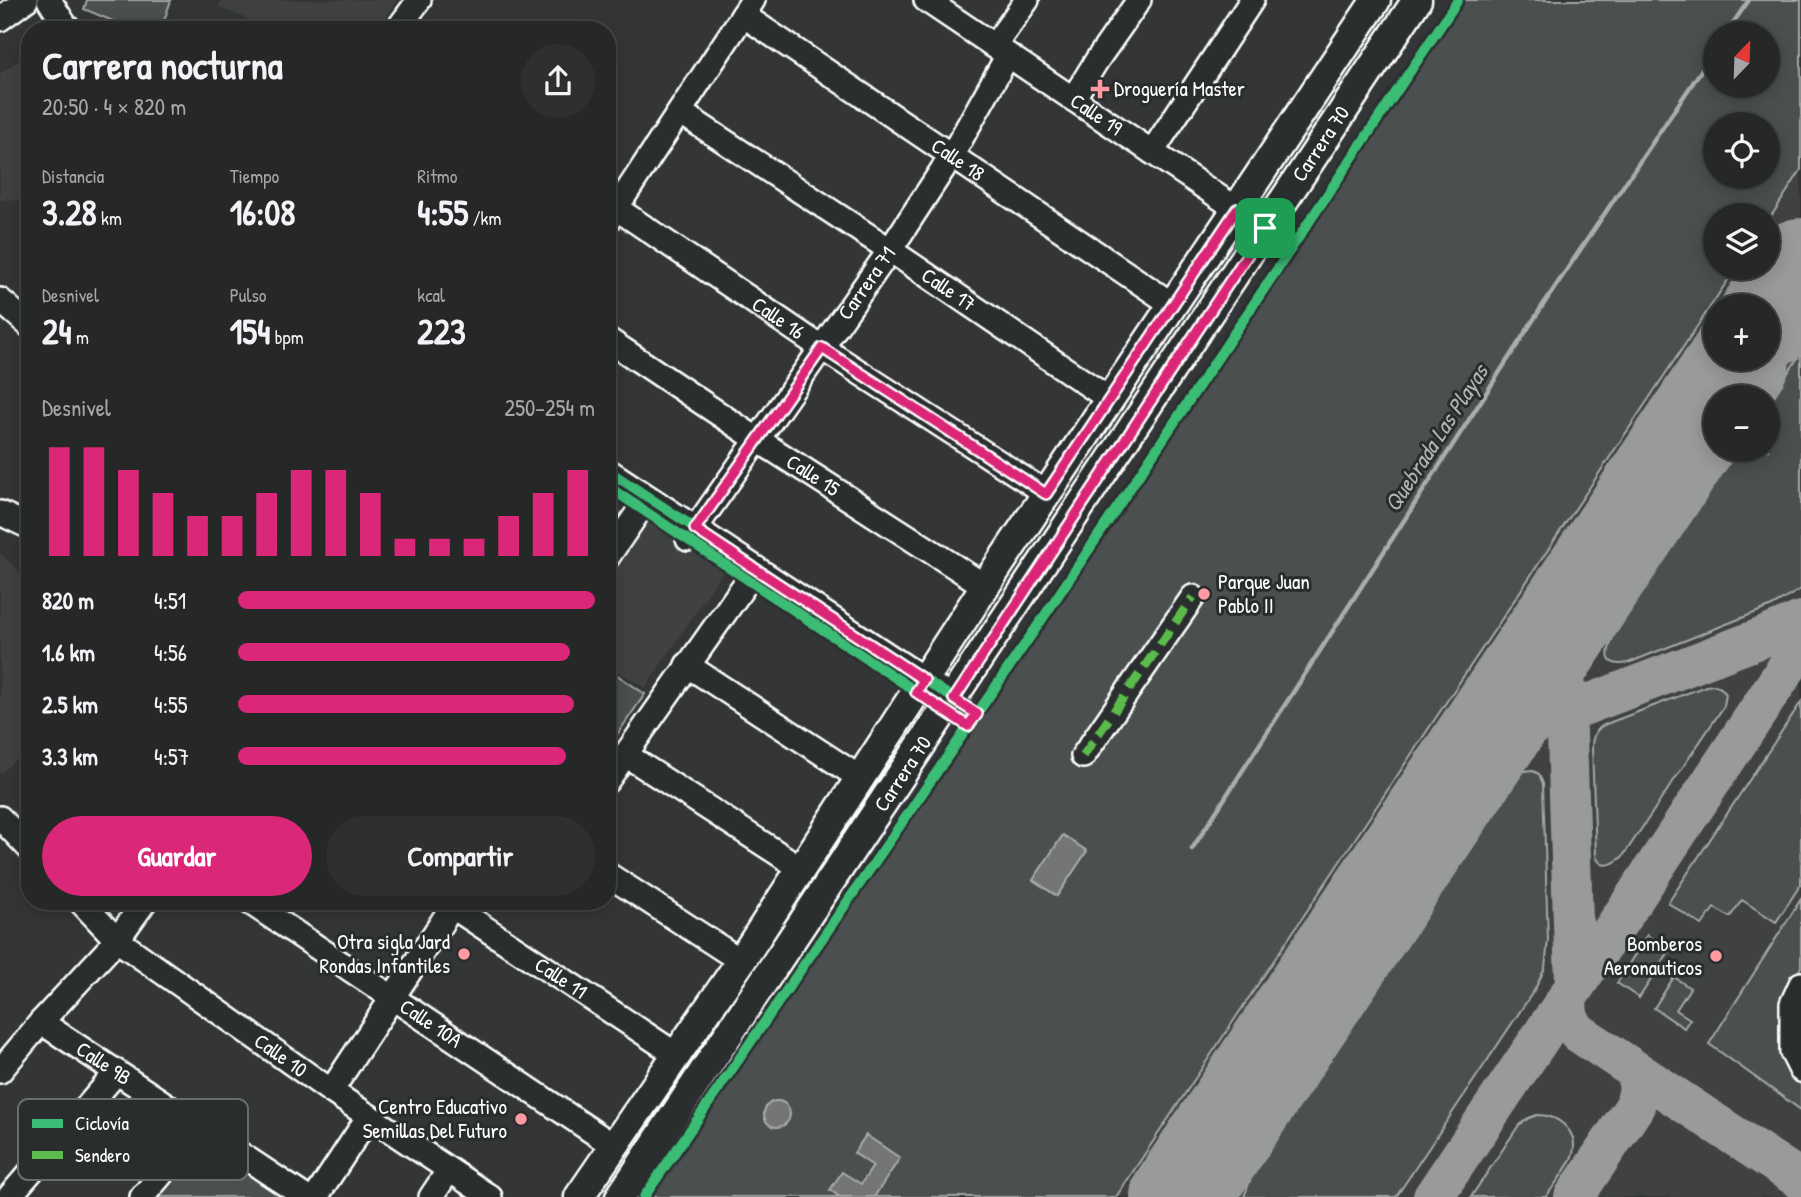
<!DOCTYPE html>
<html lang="es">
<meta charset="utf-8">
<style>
body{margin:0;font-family:"Patrick Hand",sans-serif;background:#2e3030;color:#f1f3f6;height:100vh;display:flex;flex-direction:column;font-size:26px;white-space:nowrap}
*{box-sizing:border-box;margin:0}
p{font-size:23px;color:#a4a6a8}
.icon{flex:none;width:38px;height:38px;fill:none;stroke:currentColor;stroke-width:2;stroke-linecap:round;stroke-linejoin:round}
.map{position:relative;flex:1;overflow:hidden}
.details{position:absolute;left:21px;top:21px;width:595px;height:889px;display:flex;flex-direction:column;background:#262828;border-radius:28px;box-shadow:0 4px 18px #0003,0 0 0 2px #424445}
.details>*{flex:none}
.needle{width:46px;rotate:23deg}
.buttons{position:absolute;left:1703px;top:21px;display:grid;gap:14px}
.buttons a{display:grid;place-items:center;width:77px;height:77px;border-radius:50%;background:#262828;box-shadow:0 4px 18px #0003,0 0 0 2px #424445;font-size:35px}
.pin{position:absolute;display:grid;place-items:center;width:60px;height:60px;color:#fff;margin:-30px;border-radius:14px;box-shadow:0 4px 10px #0006}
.round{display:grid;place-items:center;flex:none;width:74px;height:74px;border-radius:37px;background:#2e3030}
.headline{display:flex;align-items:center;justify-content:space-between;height:119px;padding:0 21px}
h1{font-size:38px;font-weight:800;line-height:52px}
.figures{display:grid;grid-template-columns:repeat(3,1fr);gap:10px;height:119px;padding:7px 21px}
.figures div{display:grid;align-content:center}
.figures b{font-size:35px;font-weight:800}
.figures small{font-size:19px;font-weight:400}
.figures p{font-size:19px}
.chart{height:196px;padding:14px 21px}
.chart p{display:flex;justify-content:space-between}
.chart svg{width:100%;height:126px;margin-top:7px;stroke:#db2777;stroke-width:6}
.primary-button{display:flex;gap:14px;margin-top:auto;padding:14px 21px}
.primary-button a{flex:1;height:80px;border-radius:42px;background:#db2777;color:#fff;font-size:28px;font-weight:800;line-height:80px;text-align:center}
.primary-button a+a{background:#2e3030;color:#f1f3f6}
ul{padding:0 21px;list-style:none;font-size:23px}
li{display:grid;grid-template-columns:112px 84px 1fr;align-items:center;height:52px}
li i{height:18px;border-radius:9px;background:#db2777}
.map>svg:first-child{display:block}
</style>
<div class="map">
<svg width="1801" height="1197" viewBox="0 0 1801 1197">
<rect width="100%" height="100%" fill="#333536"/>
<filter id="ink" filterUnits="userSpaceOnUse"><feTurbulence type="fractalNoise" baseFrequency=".0143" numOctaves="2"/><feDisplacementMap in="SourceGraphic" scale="14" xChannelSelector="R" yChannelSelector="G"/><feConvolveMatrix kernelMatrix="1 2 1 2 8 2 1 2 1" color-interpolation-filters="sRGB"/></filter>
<g filter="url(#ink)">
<path fill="#404243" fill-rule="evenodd" d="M222 0H397L378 30H273L219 7Z
M1801 0V933L1722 1052 1801 1110V1197H945L1715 86H1768V33ZM1715 124H1768V177H1715ZM1715 215H1768V268H1715ZM1715 306H1768V359H1715ZM1715 397H1768V450H1715Z
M30 52V199L0 200V74Z
M642 516 723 571 645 688 607 664V568Z
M0 553 30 582V747L0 774Z"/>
<path fill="#4c4f50" stroke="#a6a7a8" stroke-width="2" fill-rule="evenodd" d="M87 0H171L161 30H134L84 9Z
M1463 0H1801V170L1768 221V215H1715V268H1736L1116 1197H651C925 801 1198 403 1463 0ZM1715 33H1768V86H1715ZM1715 124H1768V177H1715Z
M1801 353V589L1772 606 1628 663C1598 669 1609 645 1617 629L1736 450H1768V403Z
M607 668 645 694 607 749Z
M1714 685 1721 688 1726 694 1724 706 1623 856C1614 864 1601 871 1596 856L1592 748C1592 737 1595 729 1606 724L1706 686Z
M1801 702V884L1776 922 1742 900 1730 917 1714 908 1702 925 1668 903Z
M1531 770 1539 774 1543 784 1548 940 1545 968 1535 989 1396 1197H1244L1251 1178 1520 774 1525 771Z
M1801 899V967L1785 998 1781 1053 1788 1069 1801 1085V1110L1709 1044Z
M1647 935 1670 950 1639 998 1617 983Z
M1674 977 1690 988 1676 1010 1690 1019 1684 1028 1654 1008Z
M1537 1115C1560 1115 1582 1134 1571 1159 1565 1172 1554 1185 1546 1197H1471L1519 1125 1529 1118Z
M204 1142 288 1197H157Z"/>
<path fill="#737576" stroke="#abacad" stroke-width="2" d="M1063 835 1087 851 1057 896 1033 880Z
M764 1114a13 13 0 1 1 26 0a13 13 0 1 1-26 0Z
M866 1135 900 1158 874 1197H840L830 1190 842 1172 861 1184 873 1166 854 1153Z"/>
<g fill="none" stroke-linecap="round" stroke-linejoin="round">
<path stroke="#abacad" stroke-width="4.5" d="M1726 33 1749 0
M1192 849 1543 305 1715 50"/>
<path stroke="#999a9a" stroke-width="40" d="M1574 608 1566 627 1564 640 1575 984
M1476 754 1489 744 1502 737 1761 638 1801 621
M1568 996C1566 1012 1568 1021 1579 1033L1801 1180
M1192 1197 1193 1180 1202 1164
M1433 1197 1627 909 1801 646
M1574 1197 1635 1106 1639 1088 1635 1070"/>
<path stroke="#999a9a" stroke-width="100" d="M1768 318 1801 268
M1180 1197 1740 359"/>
<defs>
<g id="minor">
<path d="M49 0 65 25 70 30"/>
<path id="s1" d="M926 0 1265 228"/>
<path id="s2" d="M743 15 1173 305"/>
<path d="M0 19 26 0"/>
<path d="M397 30 419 0"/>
<path d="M994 46 1027 0"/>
<path d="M1073 99 1097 60 1139 0"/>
<path id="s3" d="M680 112 890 250 1109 399"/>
<path d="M1152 152 1252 0"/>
<path id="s4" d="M616 208 822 348 1046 493"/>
<path d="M607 222 753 0"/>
<path d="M0 300 30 326"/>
<path id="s5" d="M607 339 758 440 985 586"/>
<path d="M607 470 954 699"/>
<path d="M0 513 30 527"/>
<path id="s6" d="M688 539 890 250 952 155 1008 55"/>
<path d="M607 558 641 508"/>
<path d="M687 665 860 778"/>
<path d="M626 755 802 869"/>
<path d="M1083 756 1193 597"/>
<path d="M607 781 748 580"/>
<path d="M0 818 30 849"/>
<path d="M607 874 741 961"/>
<path id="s7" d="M80 901 117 940 331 1091 490 1197"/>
<path id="s8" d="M248 901 614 1146"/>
<path id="s9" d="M444 901 677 1055"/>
<path d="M1801 984 1792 1004V1052L1801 1070"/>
<path id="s10" d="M41 1022 305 1197"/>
<path d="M0 1071 41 1022 117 940 145 901"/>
<path d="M331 1091 456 901"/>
<path d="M9 1197 117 1072"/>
<path d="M142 1197 201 1128"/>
<path d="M316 1197 369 1116"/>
<path d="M431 1197 449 1170"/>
</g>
<g id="major">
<path d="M579 1197 741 961 985 586 1376 0"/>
<path id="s11" d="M620 1197C888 800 1150 398 1417 0"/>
</g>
</defs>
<use href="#minor" stroke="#fff" stroke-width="28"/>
<use href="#major" stroke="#fff" stroke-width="33"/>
<use href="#minor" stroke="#2a2d2e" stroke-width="23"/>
<use href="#major" stroke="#2a2d2e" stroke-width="28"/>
<path stroke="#5cbc4b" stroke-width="9" stroke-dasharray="18 9" stroke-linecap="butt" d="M1083 756 1193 597"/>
<defs>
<path id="cycleway" d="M607 470 977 714
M607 486 968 726
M644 1197 1045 615 1458 0"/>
</defs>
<use href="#cycleway" stroke="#2a2d2e" stroke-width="15"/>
<use href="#cycleway" stroke="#3abd76" stroke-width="10"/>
</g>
</g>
<g fill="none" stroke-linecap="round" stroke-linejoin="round" filter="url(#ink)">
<defs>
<path id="route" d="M1237 209 1265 228 954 699 977 714 968 726 916 692 924 680 695 529 822 348 1046 494Z"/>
</defs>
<use href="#route" stroke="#fff" stroke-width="14"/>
<use href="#route" stroke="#db2777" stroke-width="9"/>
</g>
<g fill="#ff9aa2" stroke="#2a2d2e" stroke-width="2.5">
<path d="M1096.5 78.5h7v7h7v7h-7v7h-7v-7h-7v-7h7z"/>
<circle cx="1204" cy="594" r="7"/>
<circle cx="464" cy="954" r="7"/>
<circle cx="1716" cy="956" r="7"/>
<circle cx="521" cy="1119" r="7"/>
</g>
<g text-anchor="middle" stroke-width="6" stroke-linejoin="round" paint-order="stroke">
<g font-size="21" fill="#fff" stroke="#2a2d2e" text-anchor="end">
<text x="1114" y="96" text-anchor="start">Droguería Master</text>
<text x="1218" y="589" text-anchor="start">Parque Juan<tspan x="1218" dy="24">Pablo II</tspan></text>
<text x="450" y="949">Otra sigla Jard<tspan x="450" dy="24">Rondas Infantiles</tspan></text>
<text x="1702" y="951">Bomberos<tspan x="1702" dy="24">Aeronauticos</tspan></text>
<text x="507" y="1114">Centro Educativo<tspan x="507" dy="24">Semillas Del Futuro</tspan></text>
</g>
<g font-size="21" fill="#fff" stroke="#2a2d2e">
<text dy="7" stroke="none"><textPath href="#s1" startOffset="205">Calle 19</textPath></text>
<text dy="7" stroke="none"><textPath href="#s11" startOffset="1265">Carrera 70</textPath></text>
<text dy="7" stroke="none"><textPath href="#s2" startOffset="259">Calle 18</textPath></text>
<text dy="7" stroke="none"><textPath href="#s6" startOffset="312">Carrera 71</textPath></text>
<text dy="7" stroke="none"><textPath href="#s3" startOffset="322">Calle 17</textPath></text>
<text dy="7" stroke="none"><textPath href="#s4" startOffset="196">Calle 16</textPath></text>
<text dy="7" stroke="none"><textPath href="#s5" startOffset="247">Calle 15</textPath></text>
<text dy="7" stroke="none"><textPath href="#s11" startOffset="509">Carrera 70</textPath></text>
<text dy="7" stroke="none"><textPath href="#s9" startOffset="140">Calle 11</textPath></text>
<text dy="7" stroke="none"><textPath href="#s8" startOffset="220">Calle 10A</textPath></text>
<text dy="7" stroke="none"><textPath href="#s7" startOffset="254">Calle 10</textPath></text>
<text dy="7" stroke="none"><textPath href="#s10" startOffset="75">Calle 9B</textPath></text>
</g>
<g font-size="23" font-style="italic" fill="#b2b3b4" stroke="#2a2d2e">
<text transform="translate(1436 438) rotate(-57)" y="8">Quebrada Las Playas</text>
</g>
</g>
<rect x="18" y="1099" width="230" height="81" rx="10" fill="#2a2d2e" stroke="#6a6c6d" stroke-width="2"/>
<rect x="32" y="1119" width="31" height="9" fill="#3abd76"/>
<rect x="32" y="1151" width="31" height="8" fill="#5cbc4b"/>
<g font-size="19" fill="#fff">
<text x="75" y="1130">Ciclovía</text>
<text x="75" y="1162">Sendero</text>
</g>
</svg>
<div class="buttons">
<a><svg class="needle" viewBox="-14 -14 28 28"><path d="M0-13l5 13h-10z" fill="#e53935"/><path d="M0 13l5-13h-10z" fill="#a4a6a8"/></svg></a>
<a><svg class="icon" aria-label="locate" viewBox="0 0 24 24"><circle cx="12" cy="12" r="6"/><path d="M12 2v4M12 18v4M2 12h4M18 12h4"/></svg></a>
<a><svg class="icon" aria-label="layers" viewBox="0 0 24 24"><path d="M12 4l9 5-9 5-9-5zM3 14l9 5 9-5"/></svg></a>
<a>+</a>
<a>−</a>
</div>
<div class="pin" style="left:1265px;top:228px;background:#1e9e55"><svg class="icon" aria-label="arrive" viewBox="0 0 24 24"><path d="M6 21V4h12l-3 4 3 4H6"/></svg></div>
<section class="details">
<div class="headline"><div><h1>Carrera nocturna</h1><p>20:50 · 4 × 820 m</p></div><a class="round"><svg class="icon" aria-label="share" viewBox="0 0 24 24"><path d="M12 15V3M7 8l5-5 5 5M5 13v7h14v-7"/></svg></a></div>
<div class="figures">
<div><p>Distancia</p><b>3.28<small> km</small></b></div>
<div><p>Tiempo</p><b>16:08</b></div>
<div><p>Ritmo</p><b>4:55<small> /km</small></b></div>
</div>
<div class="figures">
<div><p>Desnivel</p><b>24<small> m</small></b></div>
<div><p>Pulso</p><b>154<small> bpm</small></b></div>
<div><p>kcal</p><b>223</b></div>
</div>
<div class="chart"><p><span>Desnivel</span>250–254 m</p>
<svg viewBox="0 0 160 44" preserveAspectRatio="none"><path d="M5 44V6M15 44V6M25 44V14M35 44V22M45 44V30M55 44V30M65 44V22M75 44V14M85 44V14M95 44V22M105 44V38M115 44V38M125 44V38M135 44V30M145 44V22M155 44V14"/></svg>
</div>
<ul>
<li><b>820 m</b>4:51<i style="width:100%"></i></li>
<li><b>1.6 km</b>4:56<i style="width:93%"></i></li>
<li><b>2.5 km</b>4:55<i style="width:94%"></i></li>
<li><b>3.3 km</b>4:57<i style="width:92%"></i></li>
</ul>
<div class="primary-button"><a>Guardar</a><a>Compartir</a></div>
</section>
</div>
